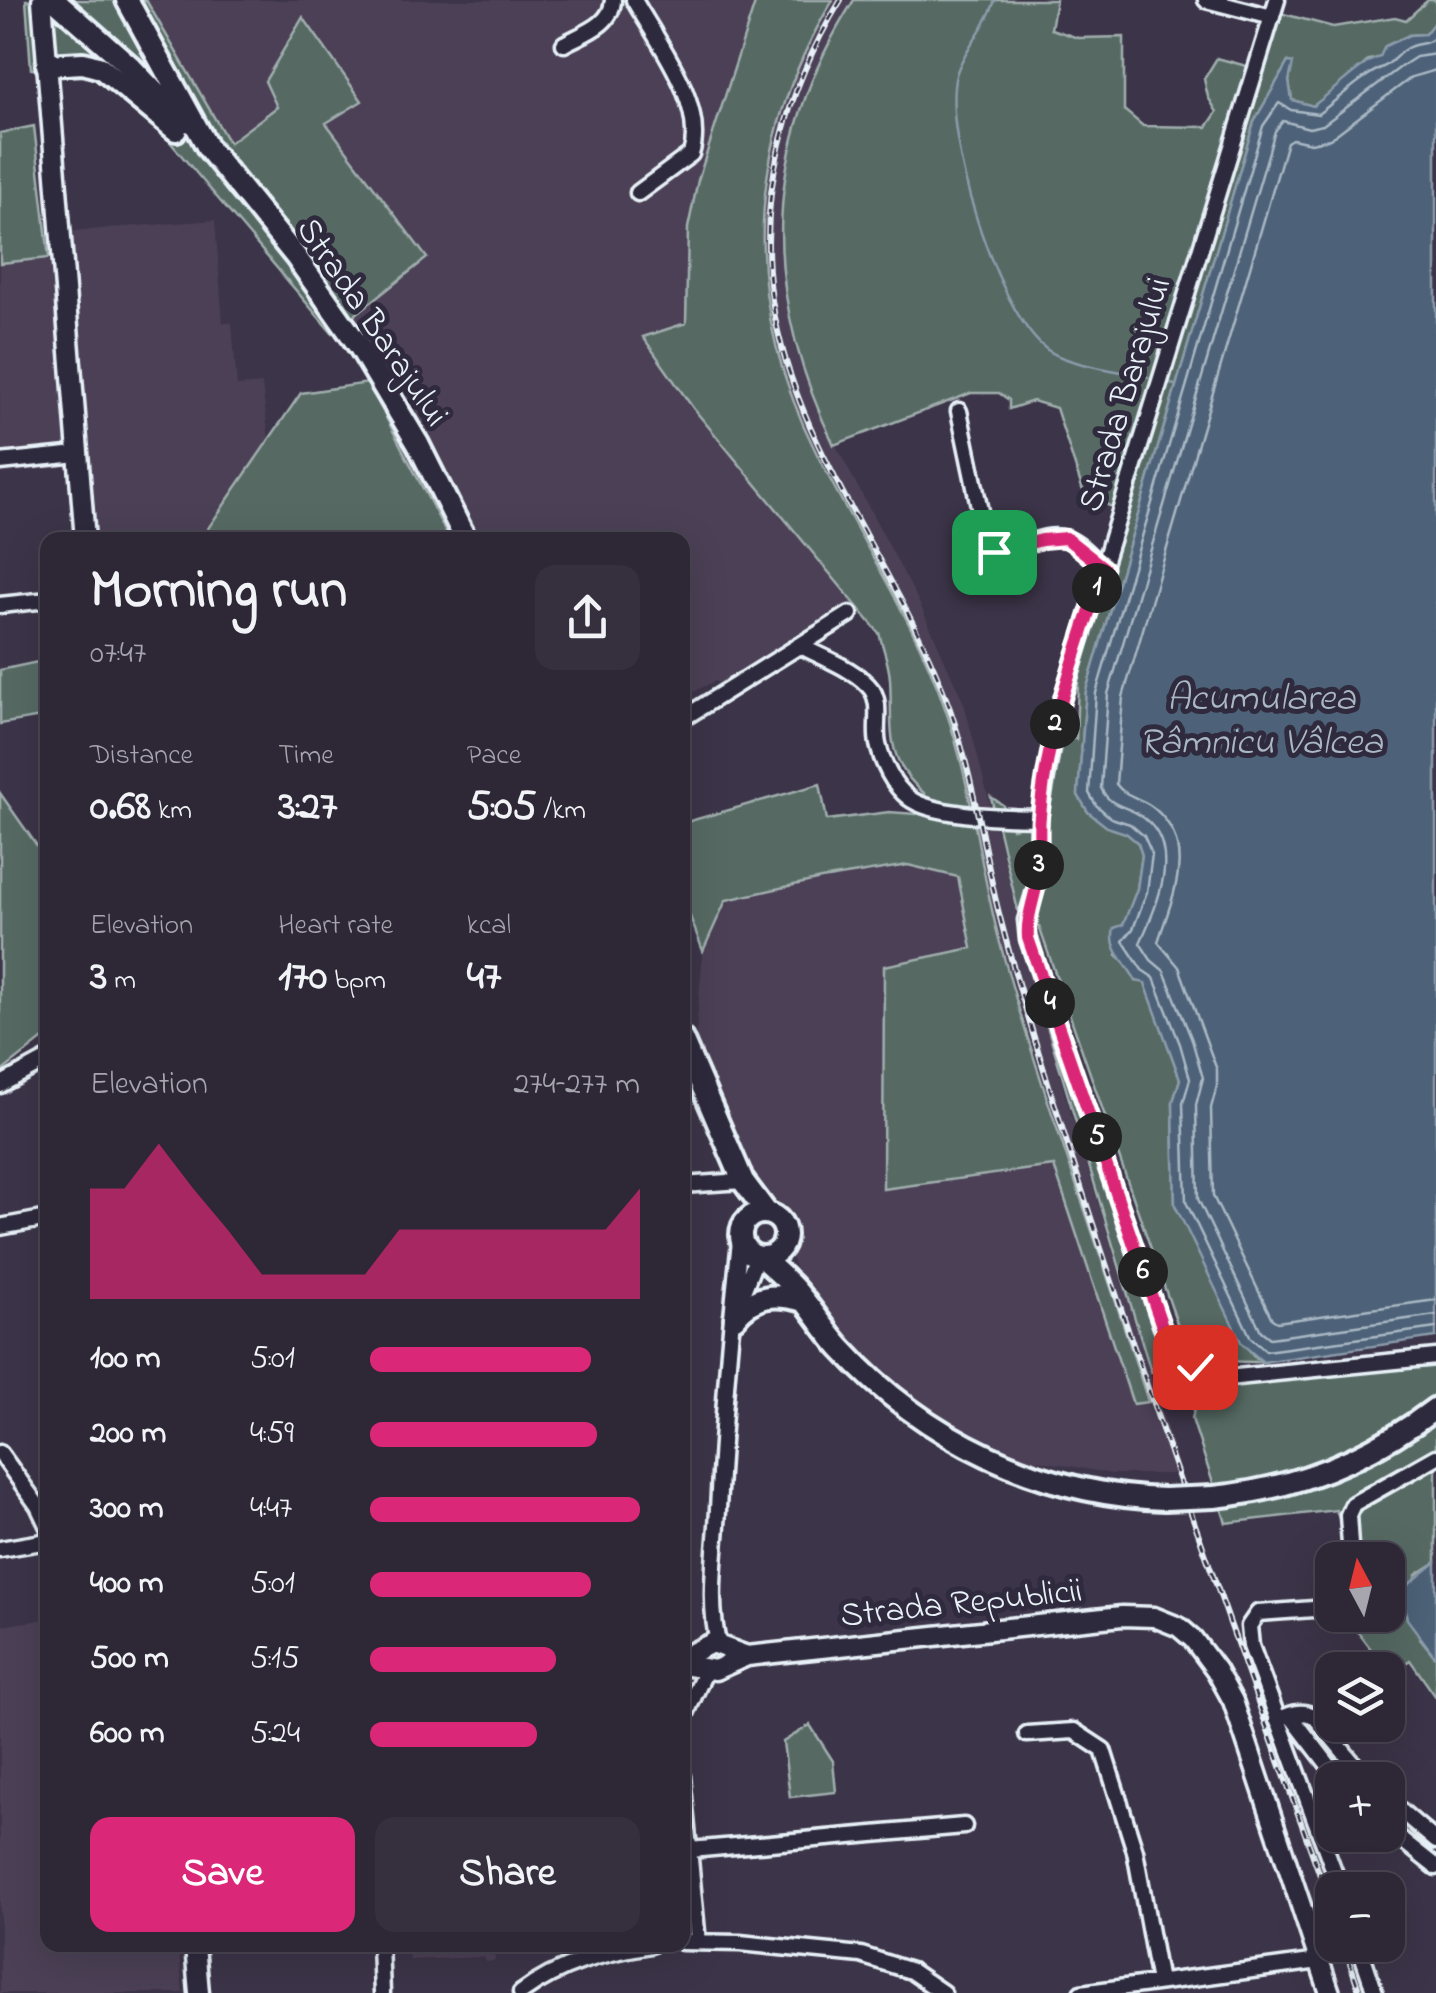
<!DOCTYPE html>
<meta charset="utf-8">
<style>
body{margin:0;font-family:"Indie Flower",sans-serif;background:#352f3e;color:#f1f3f6;height:100vh;display:flex;flex-direction:column;font-size:38px;white-space:nowrap}
*{box-sizing:border-box;margin:0}
p{font-size:32px;color:#a7a5ad}
.icon{flex:none;width:55px;height:55px;fill:none;stroke:currentColor;stroke-width:2;stroke-linecap:round;stroke-linejoin:round}
.map{position:relative;flex:1;overflow:hidden}
.panel{position:absolute;left:40px;top:532px;width:650px;height:1420px;display:flex;flex-direction:column;background:#2d2736;border-radius:20px;box-shadow:0 10px 40px #0002,0 0 0 2px #484451}
.panel>*{flex:none}
.needle{width:65px;rotate:353deg}
.buttons{position:absolute;left:1315px;top:1542px;display:grid;gap:20px}
.buttons a{display:grid;place-items:center;width:90px;height:90px;border-radius:20px;background:#2d2736;box-shadow:0 10px 40px #0002,0 0 0 2px #484451;font-size:50px}
.pin{position:absolute;display:grid;place-items:center;width:85px;height:85px;color:#fff;margin:-42px;border-radius:20px;box-shadow:0 5px 15px #0006}
.km{position:absolute;width:50px;height:50px;margin:-25px;border-radius:50%;background:#222;color:#fff;font-size:28px;line-height:50px;text-align:center}
.round{display:grid;place-items:center;flex:none;width:105px;height:105px;border-radius:20px;background:#352f3e}
.overview{display:flex;align-items:center;justify-content:space-between;height:170px;padding:0 50px}
h1{font-size:55px;font-weight:700;line-height:75px}
.metrics{display:grid;grid-template-columns:repeat(3,1fr);gap:15px;height:170px;padding:10px 50px}
.metrics div{display:grid;align-content:center}
.metrics b{font-size:42px;font-weight:700}
.metrics small{font-size:28px;font-weight:400}
.metrics p{font-size:28px}
.chart{height:280px;padding:20px 50px}
.chart p{display:flex;justify-content:space-between}
.chart svg{width:100%;height:180px;margin-top:10px;fill:#db2777;opacity:.7}
.primary-button{display:flex;gap:20px;margin-top:auto;padding:20px 50px}
.primary-button a{flex:1;height:115px;border-radius:20px;background:#db2777;color:#fff;font-size:40px;font-weight:700;line-height:115px;text-align:center}
.primary-button a+a{background:#352f3e;color:#f1f3f6}
ul{padding:0 50px;list-style:none;font-size:32px}
li{display:grid;grid-template-columns:160px 120px 1fr;align-items:center;height:75px}
li i{height:25px;border-radius:12px;background:#db2777}
.map>svg:first-child{display:block}
</style>
<div class="map">
<svg width="1436" height="1993" viewBox="0 0 1436 1993">
<rect width="100%" height="100%" fill="#3c3448"/>
<filter id="ink" filterUnits="userSpaceOnUse"><feTurbulence type="fractalNoise" baseFrequency=".01" numOctaves="2"/><feDisplacementMap in="SourceGraphic" scale="20" xChannelSelector="R" yChannelSelector="G"/><feConvolveMatrix kernelMatrix="1 2 1 2 8 2 1 2 1" color-interpolation-filters="sRGB"/></filter>
<g filter="url(#ink)">
<path fill="#4c4055" d="M146 0H756L698 180 688 228 686 323 644 338 693 408 854 602 724 688 715 681 683 697 682 540H448L368 383 332 333 426 258 326 123 362 101 303 18 277 107 229 144Z
M833 0H854L806 93 793 137 782 194V267L795 347 816 408 919 602 964 703 1063 1088 1181 1474H1112L1022 1457 940 1417 892 1382 836 1331 803 1284 695 1042 703 951 725 900 821 879 908 865 958 877 973 948 883 1189 1054 1166 1083 1249 1140 1376 1000 941 970 798 945 708 902 612 799 416 776 351 761 239 767 169 781 108 797 68Z
M215 220 223 323H232L237 386 262 384 269 440 200 540H96L73 231Z
M49 258 72 466 0 474V263Z
M47 1619 48 1945H178L183 1993H0V1626Z
M408 1945H493L495 1961 486 1962 483 1957 410 1960Z"/>
<path fill="#576a63" stroke="#a0aeae" stroke-width="2.5" d="M26 0H146L229 143 277 107 265 81 303 17 362 101 326 123 427 258 332 333 165 136 101 77 31 69Z
M756 0H833C745 145 740 300 816 452 858 537 914 618 945 708 972 784 979 865 1000 943 1042 1098 1101 1248 1148 1402L1133 1404 1054 1166 883 1189 884 966 972 948 958 877 908 865 821 879 726 900 703 951 683 898V823L820 784 827 820 889 812 916 814 925 794C883 759 893 728 890 679 889 664 883 648 879 633L693 408 643 337 686 323 688 228 698 180Z
M854 0H1056L1051 29 1078 38 1124 37V110L1143 126 1207 127 1217 112 1208 97 1204 79 1217 58 1250 67 1280 13 1333 27 1395 17 1406 20 1428 0H1436V20L1425 34 1409 35 1380 58 1369 60 1345 83 1313 106 1292 100 1289 81 1292 63 1288 62 1254 122 1086 691 1078 795 1088 812 1107 827 1126 833 1138 843 1142 855 1137 889 1123 926 1117 955 1128 964 1136 981 1145 982 1180 1079 1173 1102 1175 1205 1252 1355 1263 1362C1228 1362 1203 1362 1180 1332L1036 918 1035 926 1099 1130 1168 1327C1188 1354 1204 1368 1239 1370L1436 1349V1562L1416 1575 1420 1638 1436 1658V1697L1410 1660 1390 1674 1345 1615H1388V1560H1354L1336 1510 1226 1523 1192 1419 1197 1396 1186 1368 1151 1372 1039 999 991 797 1003 805 1012 828 1043 822 1056 736 1076 739 1078 681 1125 513 1084 494 1056 408 1033 401 1009 409V400L999 393H971L834 445C760 291 761 146 854 0Z
M34 126 49 258 0 263V133Z
M368 383 450 540H200L301 393Z
M47 660V716L0 724V670Z
M0 793 47 860V1036L0 1073Z
M810 1725 833 1761 836 1792 790 1797 783 1742Z"/>
<path fill="#4d6278" stroke="#8b9bab" stroke-width="2.5" d="M1436 20V1337L1263 1362 1242 1344 1175 1205 1173 1102 1180 1079 1145 983 1136 981C1127 963 1108 950 1114 928L1123 925 1137 889 1142 855 1138 843 1126 833 1107 827 1088 812 1078 795 1086 691 1254 122 1288 62 1293 63 1289 81 1292 100 1313 106C1330 94 1364 60 1380 57L1385 46 1409 35 1425 34Z
M1436 1562V1658L1407 1619 1402 1590Z"/>
<g fill="none" stroke-linecap="round" stroke-linejoin="round">
<path stroke="#aab8c5" stroke-width="2.5" d="M1436 36C1427 46 1418 42 1407 48 1398 53 1391 64 1383 67 1360 77 1339 99 1318 114L1291 110 1279 103 1263 126 1096 693 1089 793 1096 805 1111 818 1130 824 1144 836 1152 854 1147 892 1133 929 1123 941 1142 970 1154 978 1180 1044 1190 1079 1183 1103 1186 1202 1251 1338 1266 1351 1436 1328
M1436 54 1416 57 1402 66 1323 125 1309 128 1283 121 1275 131 1108 694 1101 788C1109 806 1123 805 1138 814 1186 843 1157 905 1140 943L1151 960 1164 971 1192 1040 1203 1078 1196 1105 1198 1199 1261 1331 1270 1338 1436 1315
M1436 70 1412 77 1330 139 1311 143 1292 139 1287 142 1123 697 1116 784C1125 797 1143 798 1155 809 1198 846 1172 898 1158 942L1179 967 1217 1070V1086L1211 1108 1213 1196 1272 1319 1277 1322 1436 1300"/>
<path stroke="#8b9bab" stroke-width="2.5" d="M995 0C987 27 964 48 956 75 941 134 997 310 1045 348 1065 365 1122 371 1148 377
M1166 383 1175 385"/>
<defs>
<path id="minor" d="M634 0C657 41 707 105 691 154L638 193
M1206 0 1272 17
M1277 0 1056 720 1039 818 1038 881 1026 920 1028 939 1162 1327C1177 1355 1194 1372 1227 1378L1436 1357
M564 44C584 33 612 25 613 0
M959 411 988 549C1012 558 1040 530 1066 539 1080 543 1092 560 1104 568
M0 462 77 454
M0 605 48 600
M799 645C820 657 857 669 872 690 882 705 874 727 878 744 882 762 893 786 909 798 933 817 1008 817 1039 818
M682 719 850 614
M0 1085 48 1059
M682 1185 743 1181
M0 1227 48 1218
M739 1302 757 1256
M0 1453 38 1506 48 1527
M0 1549 48 1541
M1351 1560 1348 1515 1353 1504 1436 1457
M1332 1605 1327 1608 1258 1613 1249 1626 1251 1646 1341 1890
M719 1646C707 1602 716 1554 718 1509 723 1417 730 1325 741 1233
M1290 1715 1340 1780
M1277 1720C1291 1714 1301 1709 1315 1717L1367 1780
M682 1722 706 1670
M1027 1734 1074 1731 1103 1750 1135 1851 1159 1982
M682 1776 698 1942
M1388 1800 1436 1841
M1388 1829 1436 1867
M690 1850 964 1826
M682 1942 740 1943 861 1955 911 1971 943 1993
M380 1945 382 1993
M1359 1945 1375 1993
M521 1993C560 1964 603 1953 651 1945
M1081 1993 1319 1961"/>
<path id="major" d="M42 0 85 540
M682 1658 712 1643 747 1656
M682 1665 715 1670 747 1656 1122 1616 1154 1617 1179 1627 1193 1639 1216 1670 1233 1701 1330 1993
M195 1945 199 1993"/>
<path id="highway" d="M55 0 131 67 183 122
M127 0 208 148 296 257 361 349 418 444 466 540
M47 65 83 63 101 68 176 130
M682 1039 743 1181 767 1213
M741 1235a22 22 0 1 1 44 0a22 22 0 1 1-44 0Z
M761 1257C772 1267 784 1277 794 1288 811 1307 824 1329 841 1348 924 1439 1042 1495 1164 1499
M735 1318C754 1294 775 1293 804 1301
M1214 1497C1297 1489 1370 1458 1436 1408"/>
</defs>
<use href="#minor" stroke="#e8f1f8" stroke-width="21"/>
<use href="#major" stroke="#e8f1f8" stroke-width="25"/>
<use href="#highway" stroke="#e8f1f8" stroke-width="28"/>
<use href="#minor" stroke="#2f2a3d" stroke-width="14"/>
<use href="#major" stroke="#2f2a3d" stroke-width="18"/>
<use href="#highway" stroke="#2f2a3d" stroke-width="20"/>
<defs>
<path id="rail" d="M841 0C785 91 757 193 772 300 794 450 901 569 950 709 971 770 981 834 995 897 1009 956 1027 1015 1045 1073 1132 1355 1233 1632 1332 1909
M1344 1945 1360 1993"/>
</defs>
<use href="#rail" stroke="#e8f1f8" stroke-width="6"/>
<use href="#rail" stroke="#2f2a3d" stroke-width="2.5" stroke-dasharray="8" stroke-linecap="butt"/>
<defs>
<path id="highway-bridge" d="M1164 1499 1214 1497"/>
</defs>
<use href="#highway-bridge" stroke="#e8f1f8" stroke-width="28" stroke-linecap="butt"/>
<use href="#highway-bridge" stroke="#2f2a3d" stroke-width="20"/>
</g>
</g>
<g fill="none" stroke-linecap="round" stroke-linejoin="round" filter="url(#ink)">
<defs>
<path id="route" d="M994 552 1042 540 1066 538 1104 568C1077 649 1047 730 1040 816 1038 834 1041 852 1039 870 1037 894 1026 914 1028 938L1162 1326 1178 1354 1195 1367"/>
</defs>
<use href="#route" stroke="#fff" stroke-width="20"/>
<use href="#route" stroke="#db2777" stroke-width="12"/>
</g>
<g text-anchor="middle" stroke-width="10" stroke-linejoin="round" paint-order="stroke">
<g font-size="35" fill="#e8f1f8" stroke="#2f2a3d">
<text transform="translate(374 321) rotate(56)" y="12">Strada Barajului</text>
<text transform="translate(1123 394) rotate(-73)" y="12">Strada Barajului</text>
<text transform="translate(961 1601) rotate(-6)" y="12">Strada Republicii</text>
</g>
<g font-size="38" font-style="italic" fill="#aab8c5" stroke="#2f2a3d">
<text x="1261" y="709">Acumularea<tspan x="1261" dy="44">Râmnicu Vâlcea</tspan></text>
</g>
</g>
</svg>
<div class="buttons">
<a><svg class="needle" viewBox="-14 -14 28 28"><path d="M0-13l5 13h-10z" fill="#e53935"/><path d="M0 13l5-13h-10z" fill="#a7a5ad"/></svg></a>
<a><svg class="icon" aria-label="layers" viewBox="0 0 24 24"><path d="M12 4l9 5-9 5-9-5zM3 14l9 5 9-5"/></svg></a>
<a>+</a>
<a>−</a>
</div>
<div class="pin" style="left:994px;top:552px;background:#1e9e55"><svg class="icon" aria-label="arrive" viewBox="0 0 24 24"><path d="M6 21V4h12l-3 4 3 4H6"/></svg></div>
<div class="pin" style="left:1195px;top:1367px;background:#d93025"><svg class="icon" aria-label="check" viewBox="0 0 24 24"><path d="M5 12l5 5 9-10"/></svg></div>
<b class="km" style="left:1097px;top:588px">1</b>
<b class="km" style="left:1055px;top:724px">2</b>
<b class="km" style="left:1039px;top:865px">3</b>
<b class="km" style="left:1050px;top:1003px">4</b>
<b class="km" style="left:1097px;top:1137px">5</b>
<b class="km" style="left:1143px;top:1272px">6</b>
<section class="panel">
<div class="overview"><div><h1>Morning run</h1><p>07:47</p></div><a class="round"><svg class="icon" aria-label="share" viewBox="0 0 24 24"><path d="M12 15V3M7 8l5-5 5 5M5 13v7h14v-7"/></svg></a></div>
<div class="metrics">
<div><p>Distance</p><b>0.68<small> km</small></b></div>
<div><p>Time</p><b>3:27</b></div>
<div><p>Pace</p><b>5:05<small> /km</small></b></div>
</div>
<div class="metrics">
<div><p>Elevation</p><b>3<small> m</small></b></div>
<div><p>Heart rate</p><b>170<small> bpm</small></b></div>
<div><p>kcal</p><b>47</b></div>
</div>
<div class="chart"><p><span>Elevation</span>274–277 m</p>
<svg viewBox="0 0 160 44" preserveAspectRatio="none"><path d="M0 44V17L10 17L20 6L30 17L40 27L50 38L60 38L70 38L80 38L90 27L100 27L110 27L120 27L130 27L140 27L150 27L160 17V44z"/></svg>
</div>
<ul>
<li><b>100 m</b>5:01<i style="width:82%"></i></li>
<li><b>200 m</b>4:59<i style="width:84%"></i></li>
<li><b>300 m</b>4:47<i style="width:100%"></i></li>
<li><b>400 m</b>5:01<i style="width:82%"></i></li>
<li><b>500 m</b>5:15<i style="width:69%"></i></li>
<li><b>600 m</b>5:24<i style="width:62%"></i></li>
</ul>
<div class="primary-button"><a>Save</a><a>Share</a></div>
</section>
</div>
